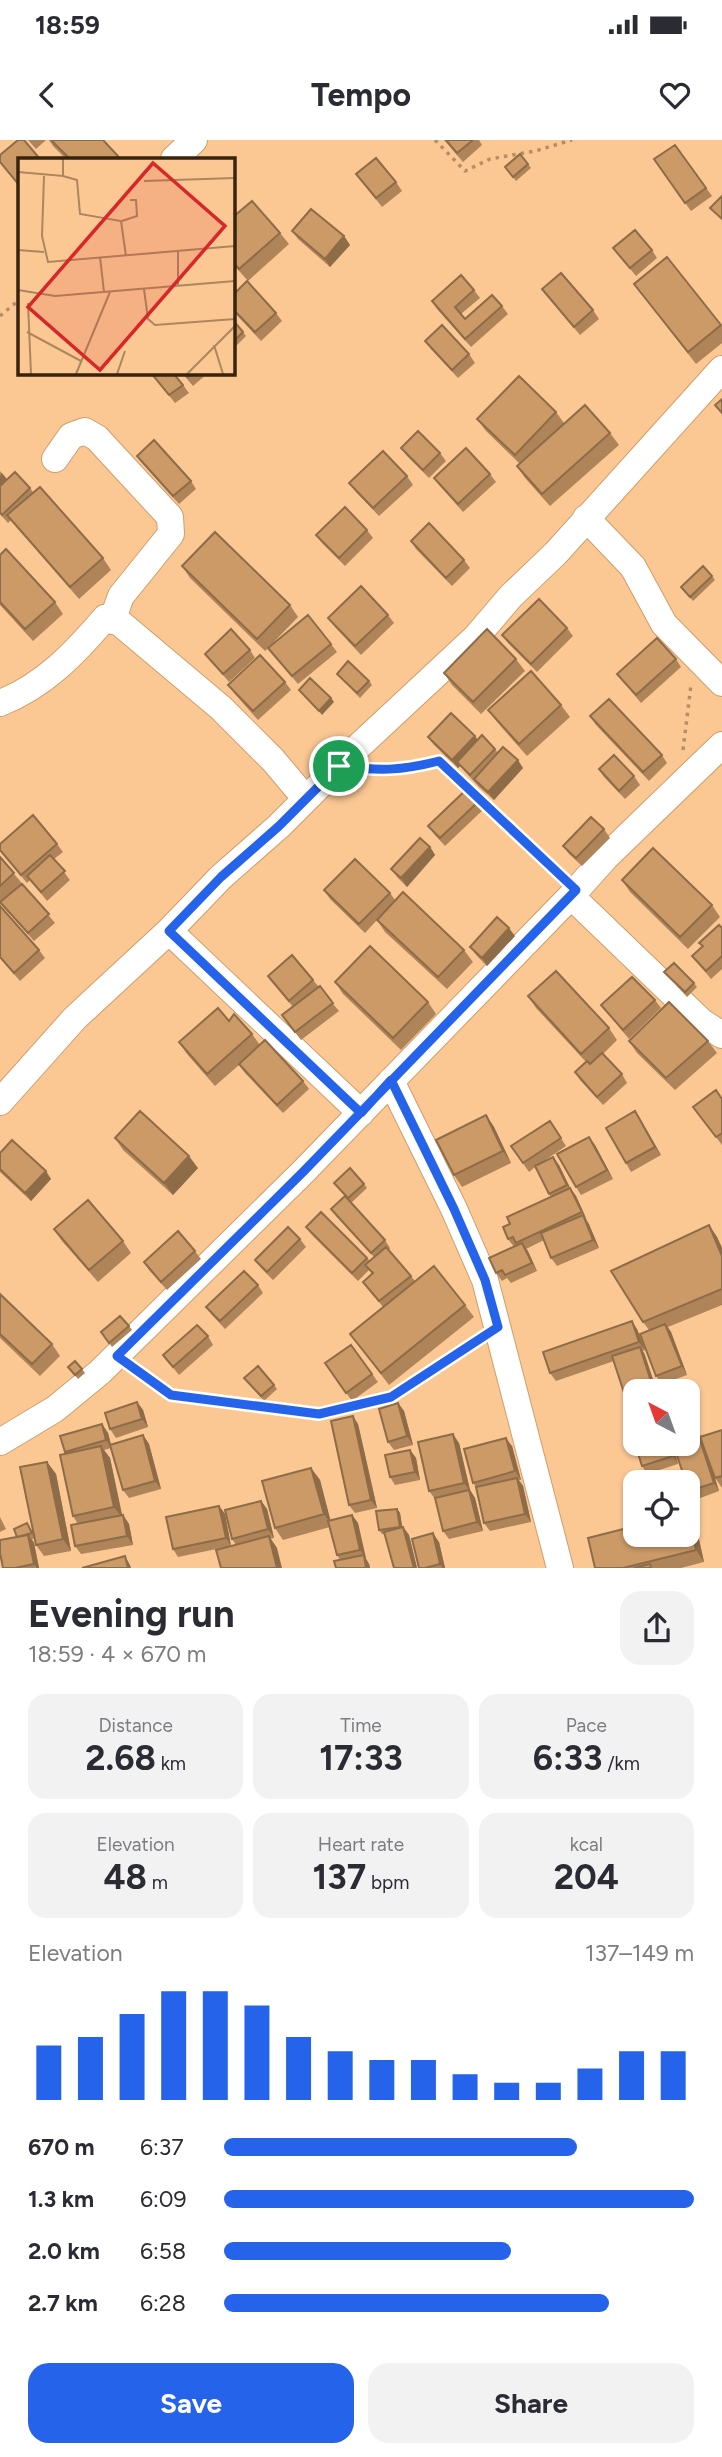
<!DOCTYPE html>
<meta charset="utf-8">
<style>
body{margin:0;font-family:Figtree,sans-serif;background:#f2f2f3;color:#2b2b33;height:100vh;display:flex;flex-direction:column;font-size:26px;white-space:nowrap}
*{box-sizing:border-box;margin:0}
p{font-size:23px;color:#7c7c81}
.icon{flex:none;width:38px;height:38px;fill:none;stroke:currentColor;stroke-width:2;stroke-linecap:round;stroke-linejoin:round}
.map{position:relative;height:1428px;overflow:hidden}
.side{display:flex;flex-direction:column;background:#fff;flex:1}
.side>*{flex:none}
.needle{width:46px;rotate:319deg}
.controls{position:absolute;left:623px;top:1239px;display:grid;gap:14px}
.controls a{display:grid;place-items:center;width:77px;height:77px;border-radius:14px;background:#fff;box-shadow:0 2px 5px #0004;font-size:35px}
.pin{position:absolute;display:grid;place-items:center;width:60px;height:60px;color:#fff;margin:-30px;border:4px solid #fff;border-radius:50%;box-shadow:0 2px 7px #0007}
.round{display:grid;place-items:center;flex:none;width:74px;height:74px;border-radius:21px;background:#f2f2f3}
.overview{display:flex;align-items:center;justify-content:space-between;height:119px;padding:0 28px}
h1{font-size:38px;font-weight:700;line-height:52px}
.figures{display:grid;grid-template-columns:repeat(3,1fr);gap:10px;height:119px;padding:7px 28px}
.figures div{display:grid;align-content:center;border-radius:18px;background:#f2f2f3;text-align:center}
.figures b{font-size:35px;font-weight:700}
.figures small{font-size:19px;font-weight:400}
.figures p{font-size:19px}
.chart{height:196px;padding:14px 28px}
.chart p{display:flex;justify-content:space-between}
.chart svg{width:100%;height:126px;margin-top:7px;stroke:#2563eb;stroke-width:6}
.primary-button{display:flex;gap:14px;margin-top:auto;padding:14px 28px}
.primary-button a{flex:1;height:80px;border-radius:21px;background:#2563eb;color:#fff;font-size:28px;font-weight:700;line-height:80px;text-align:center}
.primary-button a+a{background:#f2f2f3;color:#2b2b33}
ul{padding:0 28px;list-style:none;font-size:23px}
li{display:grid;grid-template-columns:112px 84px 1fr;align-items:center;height:52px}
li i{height:18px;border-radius:9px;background:#2563eb}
.status{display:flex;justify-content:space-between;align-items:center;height:49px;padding:0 35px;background:#fff;direction:ltr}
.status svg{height:19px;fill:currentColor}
header{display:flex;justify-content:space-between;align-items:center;height:91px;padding:0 28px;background:#fff;font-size:32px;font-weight:700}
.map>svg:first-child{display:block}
</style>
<div class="status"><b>18:59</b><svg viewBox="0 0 49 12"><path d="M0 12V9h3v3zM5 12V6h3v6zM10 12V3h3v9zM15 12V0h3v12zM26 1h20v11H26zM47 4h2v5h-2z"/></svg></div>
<header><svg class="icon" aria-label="back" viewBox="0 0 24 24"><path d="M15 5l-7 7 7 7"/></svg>Tempo<svg class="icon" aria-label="heart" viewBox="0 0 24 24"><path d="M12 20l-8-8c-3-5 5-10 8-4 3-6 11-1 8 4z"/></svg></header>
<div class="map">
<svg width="722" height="1428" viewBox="0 0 722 1428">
<rect width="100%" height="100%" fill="#fbc894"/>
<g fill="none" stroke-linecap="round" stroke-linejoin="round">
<defs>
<path id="minor" d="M174 19 194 0
M55 319 71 296 85 291 97 298 170 377 171 394 121 456 112 481
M586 378 633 427 664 484 722 543
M0 563C44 546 75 513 105 478L120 483 221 568 273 620 305 658
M571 756 702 882 722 895
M169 791 361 973
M391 941 454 1069 485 1140 560 1428
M0 962 75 878 169 791 221 737 279 686 359 606 476 497 511 456 556 413 722 229
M0 1302 55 1269 100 1232 303 1032 571 756 606 717 722 605"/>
</defs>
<use href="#minor" stroke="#cf9e6b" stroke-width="28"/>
<path stroke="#b68e65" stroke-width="3.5" stroke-dasharray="3.5 5" stroke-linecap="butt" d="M435 0 465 31 490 19 535 11 572 0
M0 176 19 160
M683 610 691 545
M369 630H404L439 621 560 735
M136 1230 171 1255 319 1274 391 1257 478 1199"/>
<use href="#minor" stroke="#fff" stroke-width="26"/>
</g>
<path fill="#af8459" d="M28 0H46L36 9Z
M49 0H103L121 19H66L53 6Z
M444 0H479L482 5 463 22Z
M675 5 712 56 691 71 654 19Z
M528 24 531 28 516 41 505 27Z
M356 34 396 42 402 51 382 67Z
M233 77 280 93 289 104 248 141 233 124Z
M292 91 344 96 350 105 330 127 298 99Z
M613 108 652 110 657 118 636 136Z
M667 117 722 186V203L696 224 634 144Z
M542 149 593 170 599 179 580 195Z
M474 150 480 158 461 174 465 179 502 166 508 174 471 207 437 169 432 161Z
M233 155 276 173 282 181 261 201 233 171Z
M233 180 246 196 234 208 233 206Z
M425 201 469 214 475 223 458 238 431 209Z
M151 233 183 245 189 253 175 263Z
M182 233H208L193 246Z
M556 272 564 283 610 293 619 305 550 366 525 338 517 326 520 324 486 291 477 279Z
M401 308 440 313 446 321 429 338 407 316Z
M137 316 191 341 196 349 179 364 143 324Z
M0 331 7 339 30 348 33 352 103 418 111 430 79 459 11 380 8 383 0 374Z
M490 334 496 342 463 372 440 346 434 338Z
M407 336 413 345 379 376 355 351 349 343Z
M367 390 373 398 345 426 322 403 316 395Z
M411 401 464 420 470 428 452 446 416 409Z
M0 415 55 462 63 474 33 501 0 465Z
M182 426 290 465 298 477 270 506 331 504 337 512 298 544 268 508 265 511 190 438Z
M712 436 715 440 693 461 681 447Z
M388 475 394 483 361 515 334 486 328 478Z
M567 488 573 496 537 532 508 503 502 495Z
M250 510 255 518 229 542 205 514Z
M516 519 525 531 481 574 452 545 444 533Z
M676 519 681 527 641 563 617 534Z
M337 534 369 541 372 545 360 558Z
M285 542 291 550 258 580 234 553 228 545Z
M561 565 570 577 527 616 497 582 488 570Z
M590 576 662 615 667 623 649 641 596 585Z
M475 596 478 600 495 609 498 613 523 628 494 660 479 647 460 626 458 628 434 605 428 597Z
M599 629 634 636 640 645 625 659 604 637Z
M480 660 485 668 445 706 434 694 428 686Z
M604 689 610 698 582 726 569 714 563 706Z
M57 704 63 712 54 719 70 740 47 761 30 740 27 743 0 711Z
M430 707 435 715 407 747 397 737 391 729Z
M0 717 55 783 34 801 1 764 0 765Z
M622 740 712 765 720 777 688 809 630 752Z
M324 750 390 753 395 760 464 810 473 822 447 849 385 792 377 780 365 793 330 759Z
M0 766 39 810 45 818 20 841 0 818Z
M722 788V829L711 839 692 816Z
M515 796 487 826 476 815 470 807Z
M664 832 694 843 697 847 687 857Z
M268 836 313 840 339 871 301 900 282 875 293 867Z
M335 842 428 862 436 874 401 910 343 854Z
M528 856 609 888 617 900 603 914 622 934 627 943 603 965 580 940 575 932 586 922 536 868Z
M655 860 661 868 629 899 601 865Z
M229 881 252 894 260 905 303 941 309 949 283 973 245 933 239 925 215 946 187 914 179 902Z
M629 901H708L717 913 675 950 637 913Z
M722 959V1005L693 967Z
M635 971 661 1015 631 1032 626 1023Z
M486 975 494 987 511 1023 462 1047 454 1035Z
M550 981 566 1006 541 1023 559 1025 570 1048 576 1056 599 1108 557 1126 551 1118 544 1100 526 1109 537 1131 511 1143 507 1138 502 1141 496 1133 514 1107 508 1099 510 1084 551 1057 535 1027 529 1032 511 1006Z
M115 998 198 1028 173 1055 123 1010Z
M595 1005 613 1039 581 1055 576 1047Z
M0 1013 51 1039 31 1061 0 1032Z
M334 1043 364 1044 367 1048 351 1063Z
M331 1069 385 1100 390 1108 389 1110 415 1141 465 1165 474 1177 389 1245 350 1194 383 1167 363 1142 372 1134 369 1130 358 1141 312 1095 306 1087 367 1118 370 1121 374 1117 337 1077Z
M709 1085 717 1097 722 1108V1165L668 1187 671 1192 687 1235 662 1244 656 1236 649 1190 643 1182Z
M54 1089 123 1101 131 1113 98 1142 62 1101Z
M300 1099 306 1107 273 1140 261 1128 255 1120Z
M195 1111 201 1119 167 1150 149 1130 144 1122Z
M258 1145 263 1153 225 1189 212 1175 206 1167Z
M0 1154 52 1204 60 1216 40 1236 0 1198Z
M129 1186 132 1190 112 1207 101 1192Z
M637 1189 645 1210 643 1211 645 1215 635 1251V1270H633L627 1262 614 1221 556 1241 550 1233Z
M208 1196 213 1205 179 1235 163 1215Z
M351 1205 378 1242 352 1261 325 1223Z
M68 1227 82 1229 85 1233 78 1239Z
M244 1238 274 1245 277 1249 264 1261Z
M137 1262 143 1270 148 1287 116 1298 110 1289Z
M398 1263 404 1271 413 1305 394 1310 388 1302Z
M102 1284 108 1293 111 1305 143 1295 149 1304 161 1349 129 1358 123 1350 111 1308 104 1310 110 1318 122 1376 123 1375 129 1384 133 1405 81 1414 75 1406 78 1384 73 1376 65 1312Z
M358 1284 377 1368 355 1373 349 1365Z
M722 1290V1348L714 1336 719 1351 695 1360 689 1351 697 1291 701 1297Z
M459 1303 470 1350 475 1358 483 1391 449 1399 443 1391 435 1359 429 1351Z
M635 1304H672L678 1324 647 1334 642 1326Z
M512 1306 521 1340H519L523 1346 531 1382 490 1391 484 1383 476 1347 473 1343Z
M410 1310 416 1318 420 1340 395 1345 390 1337Z
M47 1322 56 1334 71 1411 44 1416 36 1405 35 1398 32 1399 34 1403 39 1428H3L17 1397 27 1383 34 1395Z
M311 1328 320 1340 330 1380 352 1375 358 1383 365 1418 369 1424 370 1428H336L340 1420 337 1415 330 1387 283 1400 275 1388Z
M261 1361 267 1369 274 1398 270 1399 277 1408 231 1406 178 1417 173 1409 219 1366 225 1374 231 1406 236 1405 232 1399Z
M397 1369 400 1373 402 1387H403L409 1395 417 1428H394L385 1394H382L379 1390Z
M688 1374 696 1386 704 1422 681 1428H595Z
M0 1377 6 1389 0 1392Z
M439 1402 445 1428H419Z"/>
<path fill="#8e6c48" d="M344 96 350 105 330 127 325 119Z
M2 333 8 341 0 352V336Z
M331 558 334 562 322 575 319 571Z
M475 596 480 604 457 622 460 626 458 628 452 620Z
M518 620 523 628 494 660 488 652Z
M430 707 435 715 407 747 401 738Z
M509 788 515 796 487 826 482 818Z
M635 971 641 980 661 1015 655 1007Z
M486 975 494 987 511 1023 503 1011Z
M589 997 595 1005 613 1039 607 1030Z
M189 1016 198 1028 173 1055 164 1043Z
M553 1017 559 1025 573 1054 567 1045Z
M46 1031 51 1039 31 1061 25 1053Z
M570 1048 576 1056 587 1080 582 1072Z
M583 1075 589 1084 599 1108 593 1100Z
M709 1085 717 1097 722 1108V1116Z
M522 1103 528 1111 537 1131 532 1123Z
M632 1181 637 1189 645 1210 639 1202Z
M665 1184 671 1192 687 1235 682 1226Z
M640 1207 645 1215 657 1251H654Z
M137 1262 143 1270 148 1287 142 1279Z
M398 1263 404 1271 413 1305 407 1296Z
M353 1276 358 1284 377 1368 371 1360Z
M102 1284 108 1293 112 1308 106 1300Z
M697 1291 703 1299 719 1351 714 1343Z
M453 1294 459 1303 470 1350 475 1358 483 1391 477 1382 470 1351 464 1343Z
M143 1295 149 1304 161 1349 155 1341Z
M506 1298 512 1306 521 1340 515 1331Z
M669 1304H672L678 1324 673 1316Z
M101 1306 110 1318 123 1379 114 1367Z
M410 1310 416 1318 420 1340 415 1332Z
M47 1322 56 1334 71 1411 63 1399Z
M311 1328 320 1340 332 1386 324 1374Z
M517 1338 523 1346 531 1382 525 1374Z
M261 1361 267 1369 274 1398 268 1389Z
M219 1366 225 1374 231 1406 226 1398Z
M397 1369 400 1373 403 1391 400 1387Z
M688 1374 696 1386 704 1422 696 1410Z
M123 1375 129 1384 133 1405 127 1396Z
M352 1375 358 1383 366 1418 360 1410Z
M403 1387 409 1395 417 1428H414Z
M433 1393 439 1402 445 1428H443L440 1424Z
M28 1395 34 1403 39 1428H37L34 1424Z
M269 1396 277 1408 282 1428H277Z
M364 1415 369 1424 370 1428H366Z
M125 1416 130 1425 131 1428H128Z"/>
<path fill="#cb9a67" stroke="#8e6c48" stroke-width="2" d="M18 0H24L40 19H19V45L0 22V15Z
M51 0H103L118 16 115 19H70Z
M446 0H473L457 13Z
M675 5 706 48 685 63 654 19Z
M520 14 528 24 513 37 505 27Z
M376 18 396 42 376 58 356 34Z
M722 56V79L710 68Z
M252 61 280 93 239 129 233 122V77Z
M311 69 344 96 325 119 292 91Z
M635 90 652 110 630 128 613 108Z
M667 117 721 185 688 212 634 144Z
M561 133 593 170 574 187 542 149Z
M461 135 474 150 455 167 465 179 492 155 502 166 465 199 432 161Z
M247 141 276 173 255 192 233 169V155Z
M233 180 243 192 233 202Z
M442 185 469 214 452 230 425 201Z
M151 233H173L183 245 169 255Z
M183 233H193L188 237Z
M519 236 556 272 515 315 477 279Z
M722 259V273L715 265Z
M585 265 610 293 542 354 517 326Z
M418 291 440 313 423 330 401 308Z
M154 300 191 341 173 356 137 316Z
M466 308 490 334 458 364 434 338Z
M383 311 407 336 373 368 349 343Z
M15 332 30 348 2 375 0 372V346Z
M40 347 103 418 70 447 7 375Z
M345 367 367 390 339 418 316 395Z
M429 383 464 420 446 438 411 401Z
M215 392 290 465 257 499 182 426Z
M6 409 55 462 25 489 0 462V415Z
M703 426 712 436 690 457 681 447Z
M361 446 388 475 355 506 328 478Z
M539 459 567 488 531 524 502 495Z
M308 475 331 504 292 536 268 508Z
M231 489 250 510 223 534 205 514Z
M487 489 516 519 473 562 444 533Z
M657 498 676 519 636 555 617 534Z
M260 515 285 542 253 571 228 545Z
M348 521 369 541 357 553 337 534Z
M531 531 561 565 519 604 488 570Z
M310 538 331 558 319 571 299 550Z
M609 559 662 615 643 632 590 576Z
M451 573 475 596 452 620 428 597Z
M482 595 495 609 470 635 457 622Z
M503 607 518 620 488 652 474 639Z
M614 615 634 636 619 651 599 629Z
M468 648 480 660 440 698 428 686Z
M33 675 57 704 21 735 0 710V704Z
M591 677 604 689 576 718 563 706Z
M420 698 430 707 401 738 391 729Z
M653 708 712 765 680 797 622 740Z
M50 715 65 731 41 752 27 736Z
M0 717 14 733 0 746Z
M355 719 390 753 359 784 324 750Z
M22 744 49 774 28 793 0 762Z
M403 752 464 810 438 837 377 780Z
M0 766 39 810 14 833 0 817Z
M497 777 509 788 482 818 470 807Z
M719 785 722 788V816L706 831 692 816 703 806 699 803Z
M370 806 428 862 393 898 335 842Z
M292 815 313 840 289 861 268 836Z
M674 823 694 843 685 852 664 832Z
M556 831 609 888 581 914 528 856Z
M632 837 655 860 623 890 601 865Z
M320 846 333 863 295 892 282 875Z
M669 862 708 901 666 938 629 901Z
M218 868 229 881 234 874 252 894 207 934 179 902Z
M265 900 303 941 277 965 239 924Z
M602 913 622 934 597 957 575 932 587 921 590 924Z
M716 950 722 959V993L716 997 693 967Z
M140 971 189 1016 164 1043 115 998Z
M635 971 655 1007 626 1023 606 988Z
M486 975 503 1011 454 1035 436 1000Z
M550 981 561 998 523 1023 511 1006Z
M589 997 607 1030 576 1047 557 1014Z
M12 1000 46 1031 25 1053 0 1029V1013Z
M553 1017 567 1045 549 1054 535 1026Z
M350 1028 364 1044 348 1058 334 1043Z
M570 1048 582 1072 516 1103 513 1097 508 1099 503 1087 510 1084 507 1077Z
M345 1056 385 1100 371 1113 331 1069Z
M88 1060 123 1101 89 1130 54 1089Z
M321 1072 367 1118 352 1133 306 1087Z
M583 1075 593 1100 551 1118 541 1093Z
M709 1085 722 1116V1149L643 1182 611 1131Z
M288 1087 300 1099 267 1132 255 1120Z
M178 1091 195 1111 161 1142 144 1122Z
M522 1103 532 1123 505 1135 502 1130 496 1133 489 1118Z
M386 1107 411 1136 379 1161 363 1142 373 1133 365 1125Z
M434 1126 465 1165 381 1233 350 1194Z
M244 1131 258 1145 220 1181 206 1167Z
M0 1154 52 1204 32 1224 0 1194Z
M120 1176 129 1186 109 1203 101 1192Z
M632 1181 639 1202 550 1233 543 1212Z
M665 1184 682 1226 656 1236 640 1194Z
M197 1185 208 1196 173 1227 163 1215Z
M351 1205 372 1234 346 1253 325 1223Z
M640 1207 654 1251H635V1259L627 1262 612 1216Z
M75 1221 82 1229 75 1235 68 1227Z
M258 1226 274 1245 261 1256 244 1238Z
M137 1262 142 1279 110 1289 105 1273Z
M398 1263 407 1296 388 1302 379 1269Z
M635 1270V1304H669L673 1316 642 1326 625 1273Z
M353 1276 371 1360 349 1365 331 1281Z
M102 1284 106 1300 65 1312 60 1296Z
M722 1290V1336L715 1338 700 1297Z
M697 1291 714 1343 689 1351 688 1342H686L673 1304H688V1294Z
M453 1294 464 1343 429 1351 418 1302Z
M143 1295 155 1341 123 1350 110 1305Z
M506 1298 515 1331 473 1343 464 1309Z
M101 1306 114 1367 73 1376 60 1315Z
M410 1310 415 1332 390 1337 385 1315Z
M47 1322 63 1399 36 1405 20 1327Z
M311 1328 324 1374 275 1388 262 1341Z
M517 1338 525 1374 484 1383 476 1347Z
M469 1350 477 1382 443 1391 435 1358Z
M261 1361 268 1389 232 1399 225 1370Z
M219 1366 226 1398 173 1409 166 1377Z
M397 1369 400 1387 379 1390 376 1371Z
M123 1375 127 1396 75 1406 71 1385Z
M352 1375 360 1410 337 1415 328 1381Z
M688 1375 696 1410 623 1428H595L588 1398 635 1386V1395H688Z
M27 1383 32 1393 17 1397 14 1389Z
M403 1387 414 1428H394L384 1392Z
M433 1393 440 1424 425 1428H419L412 1399Z
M28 1395 34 1424 15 1428H3L0 1413V1400Z
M269 1396 277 1428H221L216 1410Z
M364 1415 366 1428H336L334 1421Z
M125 1416 128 1428H82Z
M650 1424 651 1428H634Z"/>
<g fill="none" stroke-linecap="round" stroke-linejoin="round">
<defs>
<path id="route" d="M339 626 279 686 221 737 169 791 361 973 391 940 454 1069 485 1140 498 1187 391 1257 319 1274 171 1255 117 1216 303 1032 576 750 439 621C400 631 379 631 339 626"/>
</defs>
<use href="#route" stroke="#fff" stroke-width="14"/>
<use href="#route" stroke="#2563eb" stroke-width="9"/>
</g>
<g transform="translate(18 18)">
<rect width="217" height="217" fill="#fbc894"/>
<path fill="none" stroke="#ad865e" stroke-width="2" d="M0 14 45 18V1M26 18 24 78 30 104 217 88M45 18 59 22 62 56 103 63 108 98M126 23 217 20M104 63 119 58 118 42H112M0 92 26 94M82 99 86 134M160 128V94M126 131 130 161 137 167 217 161M0 132 37 138 217 123M10 145 13 216M9 174 63 203M196 187 205 216M58 216 92 134M99 216 107 193M169 216 217 168"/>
<path fill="#d62828" fill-opacity="0.15" stroke="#d62828" stroke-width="3.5" d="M135 5 207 68 82 212 10 149Z"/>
<rect width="217" height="217" fill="none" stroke="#37230e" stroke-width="3.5"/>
</g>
</svg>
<div class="controls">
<a><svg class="needle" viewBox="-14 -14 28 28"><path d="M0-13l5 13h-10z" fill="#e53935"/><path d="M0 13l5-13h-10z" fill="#7c7c81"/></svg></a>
<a><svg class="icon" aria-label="locate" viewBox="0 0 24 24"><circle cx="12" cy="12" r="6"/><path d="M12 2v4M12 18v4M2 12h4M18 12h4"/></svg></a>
</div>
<div class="pin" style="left:339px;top:626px;background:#1e9e55"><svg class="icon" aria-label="arrive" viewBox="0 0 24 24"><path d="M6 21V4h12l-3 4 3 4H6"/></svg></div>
</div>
<section class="side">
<div class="overview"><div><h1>Evening run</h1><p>18:59 · 4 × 670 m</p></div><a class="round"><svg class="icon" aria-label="share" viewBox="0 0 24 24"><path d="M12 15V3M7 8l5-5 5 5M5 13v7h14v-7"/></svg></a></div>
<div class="figures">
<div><p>Distance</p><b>2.68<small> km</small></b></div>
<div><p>Time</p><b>17:33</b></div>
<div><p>Pace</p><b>6:33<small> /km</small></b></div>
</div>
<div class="figures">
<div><p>Elevation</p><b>48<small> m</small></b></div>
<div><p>Heart rate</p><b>137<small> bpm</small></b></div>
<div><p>kcal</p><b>204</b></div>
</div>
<div class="chart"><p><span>Elevation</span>137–149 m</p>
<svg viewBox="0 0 160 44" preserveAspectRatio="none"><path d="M5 44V25M15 44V22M25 44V14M35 44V6M45 44V6M55 44V11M65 44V22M75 44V27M85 44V30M95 44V30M105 44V35M115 44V38M125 44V38M135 44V33M145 44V27M155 44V27"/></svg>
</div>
<ul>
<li><b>670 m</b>6:37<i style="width:75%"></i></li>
<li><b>1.3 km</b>6:09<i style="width:100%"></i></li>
<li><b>2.0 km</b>6:58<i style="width:61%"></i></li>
<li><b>2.7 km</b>6:28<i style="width:82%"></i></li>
</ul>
<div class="primary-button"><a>Save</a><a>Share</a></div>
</section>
